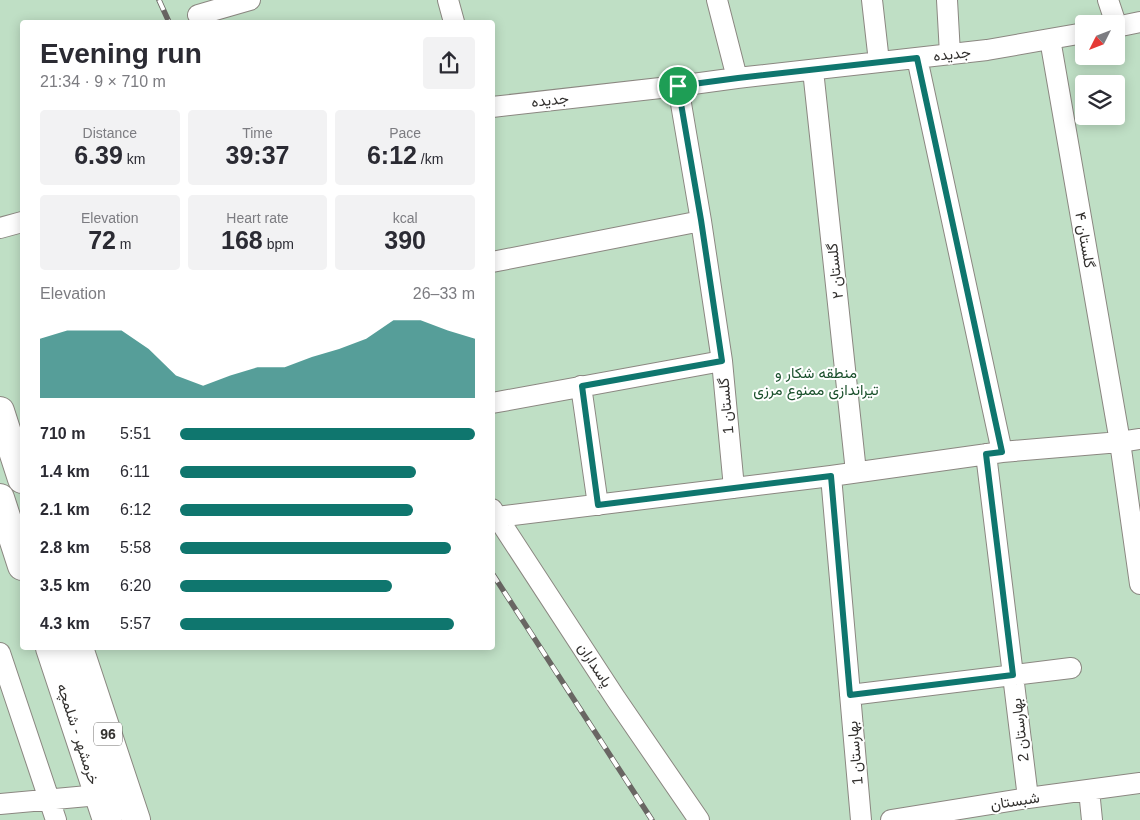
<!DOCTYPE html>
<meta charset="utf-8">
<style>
body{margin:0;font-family:Helvetica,Vazirmatn,sans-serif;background:#f2f2f3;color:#2b2b33;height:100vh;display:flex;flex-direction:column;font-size:19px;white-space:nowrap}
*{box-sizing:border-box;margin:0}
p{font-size:16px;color:#7c7c81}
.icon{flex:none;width:28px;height:28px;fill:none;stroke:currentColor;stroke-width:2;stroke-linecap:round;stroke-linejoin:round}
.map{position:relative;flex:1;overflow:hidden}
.side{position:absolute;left:20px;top:20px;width:475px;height:630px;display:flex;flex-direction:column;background:#fff;border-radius:5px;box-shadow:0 2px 12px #0003}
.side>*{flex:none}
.needle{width:32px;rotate:228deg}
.tools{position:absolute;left:1075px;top:15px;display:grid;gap:10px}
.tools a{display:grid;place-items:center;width:50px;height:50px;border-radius:5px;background:#fff;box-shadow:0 2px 12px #0003;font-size:25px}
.pin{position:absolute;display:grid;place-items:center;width:42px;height:42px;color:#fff;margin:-21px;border:2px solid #fff;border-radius:50%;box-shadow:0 1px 5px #0007}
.round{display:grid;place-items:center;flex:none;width:52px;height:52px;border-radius:5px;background:#f2f2f3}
.summary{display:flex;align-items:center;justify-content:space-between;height:85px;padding:0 20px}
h1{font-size:28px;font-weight:700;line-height:38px}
.metrics{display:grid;grid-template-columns:repeat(3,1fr);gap:8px;height:85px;padding:5px 20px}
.metrics div{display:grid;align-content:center;border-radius:5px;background:#f2f2f3;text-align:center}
.metrics b{font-size:25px;font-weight:700}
.metrics small{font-size:14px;font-weight:400}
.metrics p{font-size:14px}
.chart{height:140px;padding:10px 20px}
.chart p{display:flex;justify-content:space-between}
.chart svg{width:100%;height:90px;margin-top:5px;fill:#0f766e;opacity:.7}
ul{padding:0 20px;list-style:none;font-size:16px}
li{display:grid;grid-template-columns:80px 60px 1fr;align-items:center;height:38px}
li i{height:12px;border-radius:6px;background:#0f766e}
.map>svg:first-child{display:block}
</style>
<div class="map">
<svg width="1140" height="820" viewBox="0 0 1140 820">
<rect width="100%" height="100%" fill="#fffbf4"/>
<path fill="#bfdfc5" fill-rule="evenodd" d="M0 0H1140V820H0ZM22 22H492V648H22ZM1084 24H1116V56H1084ZM1084 84H1116V116H1084Z"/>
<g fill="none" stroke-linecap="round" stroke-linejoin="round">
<defs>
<path id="minor" d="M448 0 454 22
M717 0 737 78
M872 0 879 62
M947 0 950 54
M1108 0 1116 24
M198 15 250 0
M1116 27 1140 22
M1050 39 1120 442 1140 584
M917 58 1002 452
M813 70 856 472
M678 86 701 221 722 361 734 488
M492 107 678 86 737 78 987 50 1084 33
M0 228 22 222
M492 262 701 221
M581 386 598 505
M492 403 722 361
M986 454 1028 798
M831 476 861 820
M492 509 616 699 699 820
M497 517 831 476 1002 452 1120 442 1140 439
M0 653 56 820
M850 695 1071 668
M1089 790 1092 820
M0 804 99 795
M891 820 1028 798 1140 783"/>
<path id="highway" d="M0 411 22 479
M0 498 22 566
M50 648 107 820
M79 648 136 820"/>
</defs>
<use href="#minor" stroke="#8b8781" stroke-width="22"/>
<use href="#highway" stroke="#8b8781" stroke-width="30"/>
<use href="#minor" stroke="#fff" stroke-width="20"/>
<use href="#highway" stroke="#fff" stroke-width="28"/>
<defs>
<path id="rail" d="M159 0 169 22
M492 573 652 820"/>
</defs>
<use href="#rail" stroke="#696663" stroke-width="5.5"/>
<use href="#rail" stroke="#fff" stroke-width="4" stroke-dasharray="11" stroke-linecap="butt"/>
</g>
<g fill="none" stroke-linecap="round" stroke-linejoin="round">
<defs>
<path id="route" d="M917 58 1002 452 986 454 1013 675 850 695 831 476 598 505 582 386 722 361 701 220 678 86 738 78Z"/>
</defs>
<use href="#route" stroke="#fff" stroke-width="10"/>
<use href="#route" stroke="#0f766e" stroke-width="6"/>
</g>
<g text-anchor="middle" stroke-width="4" stroke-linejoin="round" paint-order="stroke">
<rect fill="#fff" stroke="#706f6d" stroke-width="1" x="94" y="722.5" width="28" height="23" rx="4"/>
<g font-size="14" font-weight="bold" fill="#33312f">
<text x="108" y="739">96</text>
</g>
<g font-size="15" fill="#33312f" stroke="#fff">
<text transform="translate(952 54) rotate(-6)" y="5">جدیده</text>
<text transform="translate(550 100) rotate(-6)" y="5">جدیده</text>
<text transform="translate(1085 240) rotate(80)" y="5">گلستان ۴</text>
<text transform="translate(835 271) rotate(-96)" y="5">گلستان ۲</text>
<text transform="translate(726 406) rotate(-95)" y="5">گلستان 1</text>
<text transform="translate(595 665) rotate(57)" y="5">پاسداران</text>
<text transform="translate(1020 730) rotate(-97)" y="5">بهارستان 2</text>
<text transform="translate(78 734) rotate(72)" y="5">خرمشهر - شلمچه</text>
<text transform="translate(855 753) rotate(-95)" y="5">بهارستان 1</text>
<text transform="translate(1015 801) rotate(-9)" y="5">شبستان</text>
</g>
<g font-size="15" fill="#1a502c" stroke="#fff">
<text x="816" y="378">منطقه شکار و<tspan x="816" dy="17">تیراندازی ممنوع مرزی</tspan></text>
</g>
</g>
</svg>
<div class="tools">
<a><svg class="needle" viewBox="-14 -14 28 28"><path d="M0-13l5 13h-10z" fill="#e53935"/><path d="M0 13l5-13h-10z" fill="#7c7c81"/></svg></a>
<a><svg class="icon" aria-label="layers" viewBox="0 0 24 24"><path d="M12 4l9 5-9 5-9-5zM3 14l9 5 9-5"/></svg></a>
</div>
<div class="pin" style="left:678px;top:86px;background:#1e9e55"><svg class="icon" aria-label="arrive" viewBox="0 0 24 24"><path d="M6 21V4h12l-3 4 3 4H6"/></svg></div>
<section class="side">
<div class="summary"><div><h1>Evening run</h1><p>21:34 · 9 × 710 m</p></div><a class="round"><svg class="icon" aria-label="share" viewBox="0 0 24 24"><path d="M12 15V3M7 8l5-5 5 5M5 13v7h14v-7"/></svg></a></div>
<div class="metrics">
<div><p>Distance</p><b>6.39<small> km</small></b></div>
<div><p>Time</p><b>39:37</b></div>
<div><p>Pace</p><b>6:12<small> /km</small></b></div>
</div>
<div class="metrics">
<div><p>Elevation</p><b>72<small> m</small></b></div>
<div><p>Heart rate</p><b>168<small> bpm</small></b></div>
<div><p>kcal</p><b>390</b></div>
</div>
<div class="chart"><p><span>Elevation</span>26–33 m</p>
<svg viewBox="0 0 160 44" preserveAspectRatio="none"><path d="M0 44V15L10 11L20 11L30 11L40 20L50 33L60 38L70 33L80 29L90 29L100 24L110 20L120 15L130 6L140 6L150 11L160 15V44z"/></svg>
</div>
<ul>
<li><b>710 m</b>5:51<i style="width:100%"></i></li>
<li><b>1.4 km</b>6:11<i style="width:80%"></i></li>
<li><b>2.1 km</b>6:12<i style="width:79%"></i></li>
<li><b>2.8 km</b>5:58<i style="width:92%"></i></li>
<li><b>3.5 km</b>6:20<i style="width:72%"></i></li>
<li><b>4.3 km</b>5:57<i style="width:93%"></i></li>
</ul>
</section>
</div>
